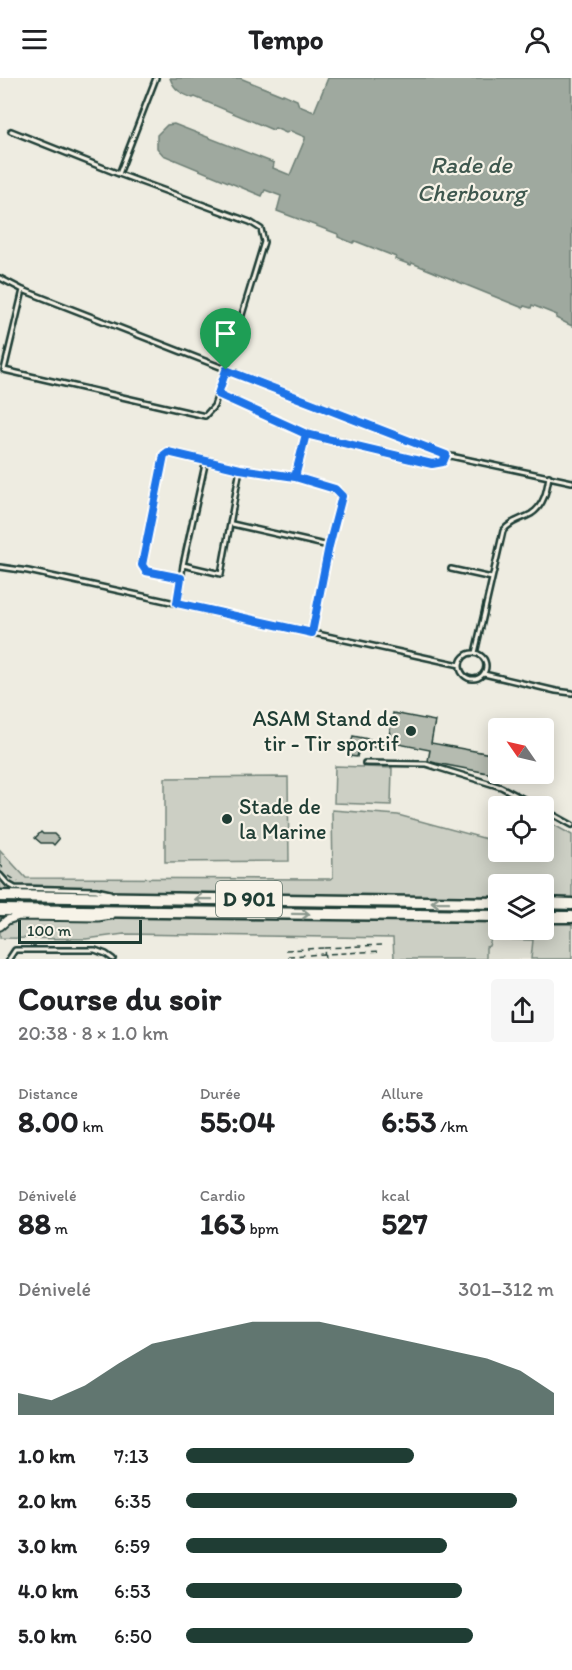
<!DOCTYPE html>
<html lang="fr">
<meta charset="utf-8">
<style>
body{margin:0;font-family:Itim,sans-serif;background:#f6f6f6;color:#202124;height:100vh;display:flex;flex-direction:column;font-size:22px;white-space:nowrap}
*{box-sizing:border-box;margin:0}
p{font-size:20px;color:#757577}
.icon{flex:none;width:33px;height:33px;fill:none;stroke:currentColor;stroke-width:2;stroke-linecap:round;stroke-linejoin:round}
.map{position:relative;height:881px;overflow:hidden}
.details{display:flex;flex-direction:column;background:#fff;flex:1}
.details>*{flex:none}
.needle{width:39px;rotate:304deg}
.tools{position:absolute;left:488px;top:640px;display:grid;gap:12px}
.tools a{display:grid;place-items:center;width:66px;height:66px;border-radius:6px;background:#fff;box-shadow:0 3px 15px #0003;font-size:30px}
.scale{position:absolute;left:18px;bottom:15px;width:124px;box-sizing:border-box;padding-left:6px;border:3px solid #1f3d34;border-top:0;font-size:16px;line-height:21px;white-space:nowrap;color:#1f3d34;-webkit-text-stroke:4px #f7f3e8;paint-order:stroke}
.pin{position:absolute;display:grid;place-items:center;width:51px;height:51px;color:#fff;margin:-62px -26px;border-radius:50% 50% 50% 0;rotate:-45deg;box-shadow:0 0 6px #0007}
.pin .icon{rotate:45deg}
.round{display:grid;place-items:center;flex:none;width:63px;height:63px;border-radius:6px;background:#f6f6f6}
.headline{display:flex;align-items:center;justify-content:space-between;height:102px;padding:0 18px}
h1{font-size:33px;font-weight:700;line-height:45px}
.metrics{display:grid;grid-template-columns:repeat(3,1fr);gap:9px;height:102px;padding:6px 18px}
.metrics div{display:grid;align-content:center}
.metrics b{font-size:30px;font-weight:700}
.metrics small{font-size:16px;font-weight:400}
.metrics p{font-size:16px}
.chart{height:168px;padding:12px 18px}
.chart p{display:flex;justify-content:space-between}
.chart svg{width:100%;height:108px;margin-top:6px;fill:#1f3d34;opacity:.7}
ul{padding:0 18px;list-style:none;font-size:20px}
li{display:grid;grid-template-columns:96px 72px 1fr;align-items:center;height:45px}
li i{height:15px;border-radius:8px;background:#1f3d34}
header{display:flex;justify-content:space-between;align-items:center;height:78px;padding:0 18px;background:#fff;font-size:27px;font-weight:700}
.map>svg:first-child{display:block}
</style>
<header><svg class="icon" aria-label="menu" viewBox="0 0 24 24"><path d="M4 6h16M4 12h16M4 18h16"/></svg>Tempo<svg class="icon" aria-label="person" viewBox="0 0 24 24"><circle cx="12" cy="8" r="4"/><path d="M4 21q1-7 8-7t8 7"/></svg></header>
<div class="map">
<svg width="572" height="881" viewBox="0 0 572 881">
<rect width="100%" height="100%" fill="#eeece1"/>
<filter id="ink" filterUnits="userSpaceOnUse"><feTurbulence type="fractalNoise" baseFrequency=".0167" numOctaves="2"/><feDisplacementMap in="SourceGraphic" scale="12" xChannelSelector="R" yChannelSelector="G"/><feConvolveMatrix kernelMatrix="1 2 1 2 8 2 1 2 1" color-interpolation-filters="sRGB"/></filter>
<g filter="url(#ink)">
<path fill="#ddddd2" d="M491 861 572 862V881H394Z"/>
<path fill="#cccfc4" stroke="#76867c" stroke-width="1.5" fill-rule="evenodd" d="M335 688 392 690 391 727 334 725Z
M288 699 289 783 165 784V700Z
M332 732 398 737 498 764V774H543V753L547 743 572 757V881H531L533 862 491 861 489 868 486 869V881H394L393 860 124 856 86 861 0 860V772L26 800 330 801 333 799ZM498 807H543V852H498Z"/>
<path fill="#9fa99f" stroke="#6c7e74" stroke-width="1.5" d="M170 0H240L282 17 283 16 297 22 299 28 314 34 328 0H572V248L556 240 557 237 532 227 531 230 524 228 523 230 412 185 411 187 395 181 396 179 355 163 353 165 338 159V156L277 133 281 118 265 112 262 118 163 77 157 70V57L167 47 174 46 274 85 273 90 290 97 305 61V59L291 53 286 55 275 50 273 52 195 19 193 20C182 16 174 12 170 0Z"/>
<path fill="#b5bbb0" stroke="#1f3d34" stroke-width="1.5" d="M393 635 435 643 431 665 496 677 498 697 436 685 428 683 430 672 388 664Z
M353 658 384 664 383 671 360 667 357 679 349 678Z
M41 754 43 756H54L59 761 54 767 52 765H41L35 760Z"/>
<g fill="none" stroke-linecap="round" stroke-linejoin="round">
<defs>
<path id="service" d="M11 53 119 96 250 144 261 151 264 164 218 316 214 328 205 338 4 292 23 212
M119 96 156 0
M0 200 23 212 446 377 572 404
M219 316 306 356 432 386 443 384 446 377
M295 399 306 356
M232 446 329 468
M183 487 221 496 240 391
M0 489 28 493 460 587
M451 491 492 500
M181 500 146 493 142 487 164 377 169 374C193 379 217 386 241 391 267 396 324 399 342 418L329 468 312 555
M178 525 183 487 206 382
M460 588a13 13 0 1 1 26 0a13 13 0 1 1-26 0Z
M475 575 503 453C511 443 520 442 531 436 544 428 547 412 549 398
M484 596 556 613 572 615
M365 685 426 686 501 709 539 729
M543 731 572 747
M0 797 8 806 15 810 96 812 110 815
M9 881 15 872H95L106 876 113 881"/>
<path id="minor" d="M0 848 7 842 19 838 98 839 111 837"/>
<path id="primary" d="M0 818 498 825
M543 825 572 826
M0 832 498 838
M543 839H572"/>
</defs>
<use href="#service" stroke="#1f3d34" stroke-width="8"/>
<use href="#minor" stroke="#1f3d34" stroke-width="11"/>
<use href="#primary" stroke="#1f3d34" stroke-width="15"/>
<path stroke="#1f3d34" stroke-width="1.5" stroke-dasharray="6 4.5" stroke-linecap="butt" d="M0 785 4 792
M9 798 18 804
M324 870 382 867
M286 872 324 870 325 881
M288 878 382 873"/>
<use href="#service" stroke="#f7f3e8" stroke-width="3"/>
<use href="#minor" stroke="#f7f3e8" stroke-width="7"/>
<use href="#primary" stroke="#f7f3e8" stroke-width="10"/>
</g>
<defs><path id="oneway-shaft" d="M-6 0H5M1.5-3L5.5 0L1.5 3" fill="none" stroke-width="1.6" stroke-linecap="round" stroke-linejoin="round" transform="scale(1.5)"/></defs>
<g stroke="#8b988e">
<use href="#oneway-shaft" transform="translate(203 821) rotate(-179)"/>
<use href="#oneway-shaft" transform="translate(440 824) rotate(-179)"/>
<use href="#oneway-shaft" transform="translate(301 836) rotate(1)"/>
</g>
</g>
<g fill="none" stroke-linecap="round" stroke-linejoin="round" filter="url(#ink)">
<defs>
<path id="route" d="M226 292 218 316 306 356 295 399 240 391 168 374 164 377 142 487 146 493 181 500 177 525 312 555 329 468 342 418 335 411 295 399 306 356 432 386 443 384 446 377 226 292"/>
</defs>
<use href="#route" stroke="#fff" stroke-width="12"/>
<use href="#route" stroke="#1a73e8" stroke-width="8"/>
</g>
<g fill="#1f3d34" stroke="#f7f3e8" stroke-width="2">
<circle cx="411" cy="653" r="6"/>
<circle cx="227" cy="741" r="6"/>
</g>
<g text-anchor="middle" stroke-width="4.5" stroke-linejoin="round" paint-order="stroke">
<rect fill="#f7f3e8" stroke="#60746a" stroke-width="1.5" x="216" y="803" width="66" height="36" rx="4.5"/>
<g font-size="21" font-weight="bold" fill="#1f3d34">
<text x="249" y="828">D 901</text>
</g>
<g font-size="22" fill="#1f3d34" stroke="#f7f3e8" text-anchor="end">
<text x="399" y="648">ASAM Stand de<tspan x="399" dy="25">tir - Tir sportif</tspan></text>
<text x="239" y="736" text-anchor="start">Stade de<tspan x="239" dy="25">la Marine</tspan></text>
</g>
<g font-size="24" font-style="italic" fill="#3f584f" stroke="#f7f3e8">
<text x="471" y="95">Rade de<tspan x="471" dy="28">Cherbourg</tspan></text>
</g>
</g>
</svg>
<div class="tools">
<a><svg class="needle" viewBox="-14 -14 28 28"><path d="M0-13l5 13h-10z" fill="#e53935"/><path d="M0 13l5-13h-10z" fill="#757577"/></svg></a>
<a><svg class="icon" aria-label="locate" viewBox="0 0 24 24"><circle cx="12" cy="12" r="6"/><path d="M12 2v4M12 18v4M2 12h4M18 12h4"/></svg></a>
<a><svg class="icon" aria-label="layers" viewBox="0 0 24 24"><path d="M12 4l9 5-9 5-9-5zM3 14l9 5 9-5"/></svg></a>
</div>
<div class="scale">100 m</div>
<div class="pin" style="left:226px;top:292px;background:#1e9e55"><svg class="icon" aria-label="arrive" viewBox="0 0 24 24"><path d="M6 21V4h12l-3 4 3 4H6"/></svg></div>
</div>
<section class="details">
<div class="headline"><div><h1>Course du soir</h1><p>20:38 · 8 × 1.0 km</p></div><a class="round"><svg class="icon" aria-label="share" viewBox="0 0 24 24"><path d="M12 15V3M7 8l5-5 5 5M5 13v7h14v-7"/></svg></a></div>
<div class="metrics">
<div><p>Distance</p><b>8.00<small> km</small></b></div>
<div><p>Durée</p><b>55:04</b></div>
<div><p>Allure</p><b>6:53<small> /km</small></b></div>
</div>
<div class="metrics">
<div><p>Dénivelé</p><b>88<small> m</small></b></div>
<div><p>Cardio</p><b>163<small> bpm</small></b></div>
<div><p>kcal</p><b>527</b></div>
</div>
<div class="chart"><p><span>Dénivelé</span>301–312 m</p>
<svg viewBox="0 0 160 44" preserveAspectRatio="none"><path d="M0 44V35L10 38L20 32L30 23L40 15L50 12L60 9L70 6L80 6L90 6L100 9L110 12L120 15L130 18L140 21L150 26L160 35V44z"/></svg>
</div>
<ul>
<li><b>1.0 km</b>7:13<i style="width:62%"></i></li>
<li><b>2.0 km</b>6:35<i style="width:90%"></i></li>
<li><b>3.0 km</b>6:59<i style="width:71%"></i></li>
<li><b>4.0 km</b>6:53<i style="width:75%"></i></li>
<li><b>5.0 km</b>6:50<i style="width:78%"></i></li>
</ul>
</section>
